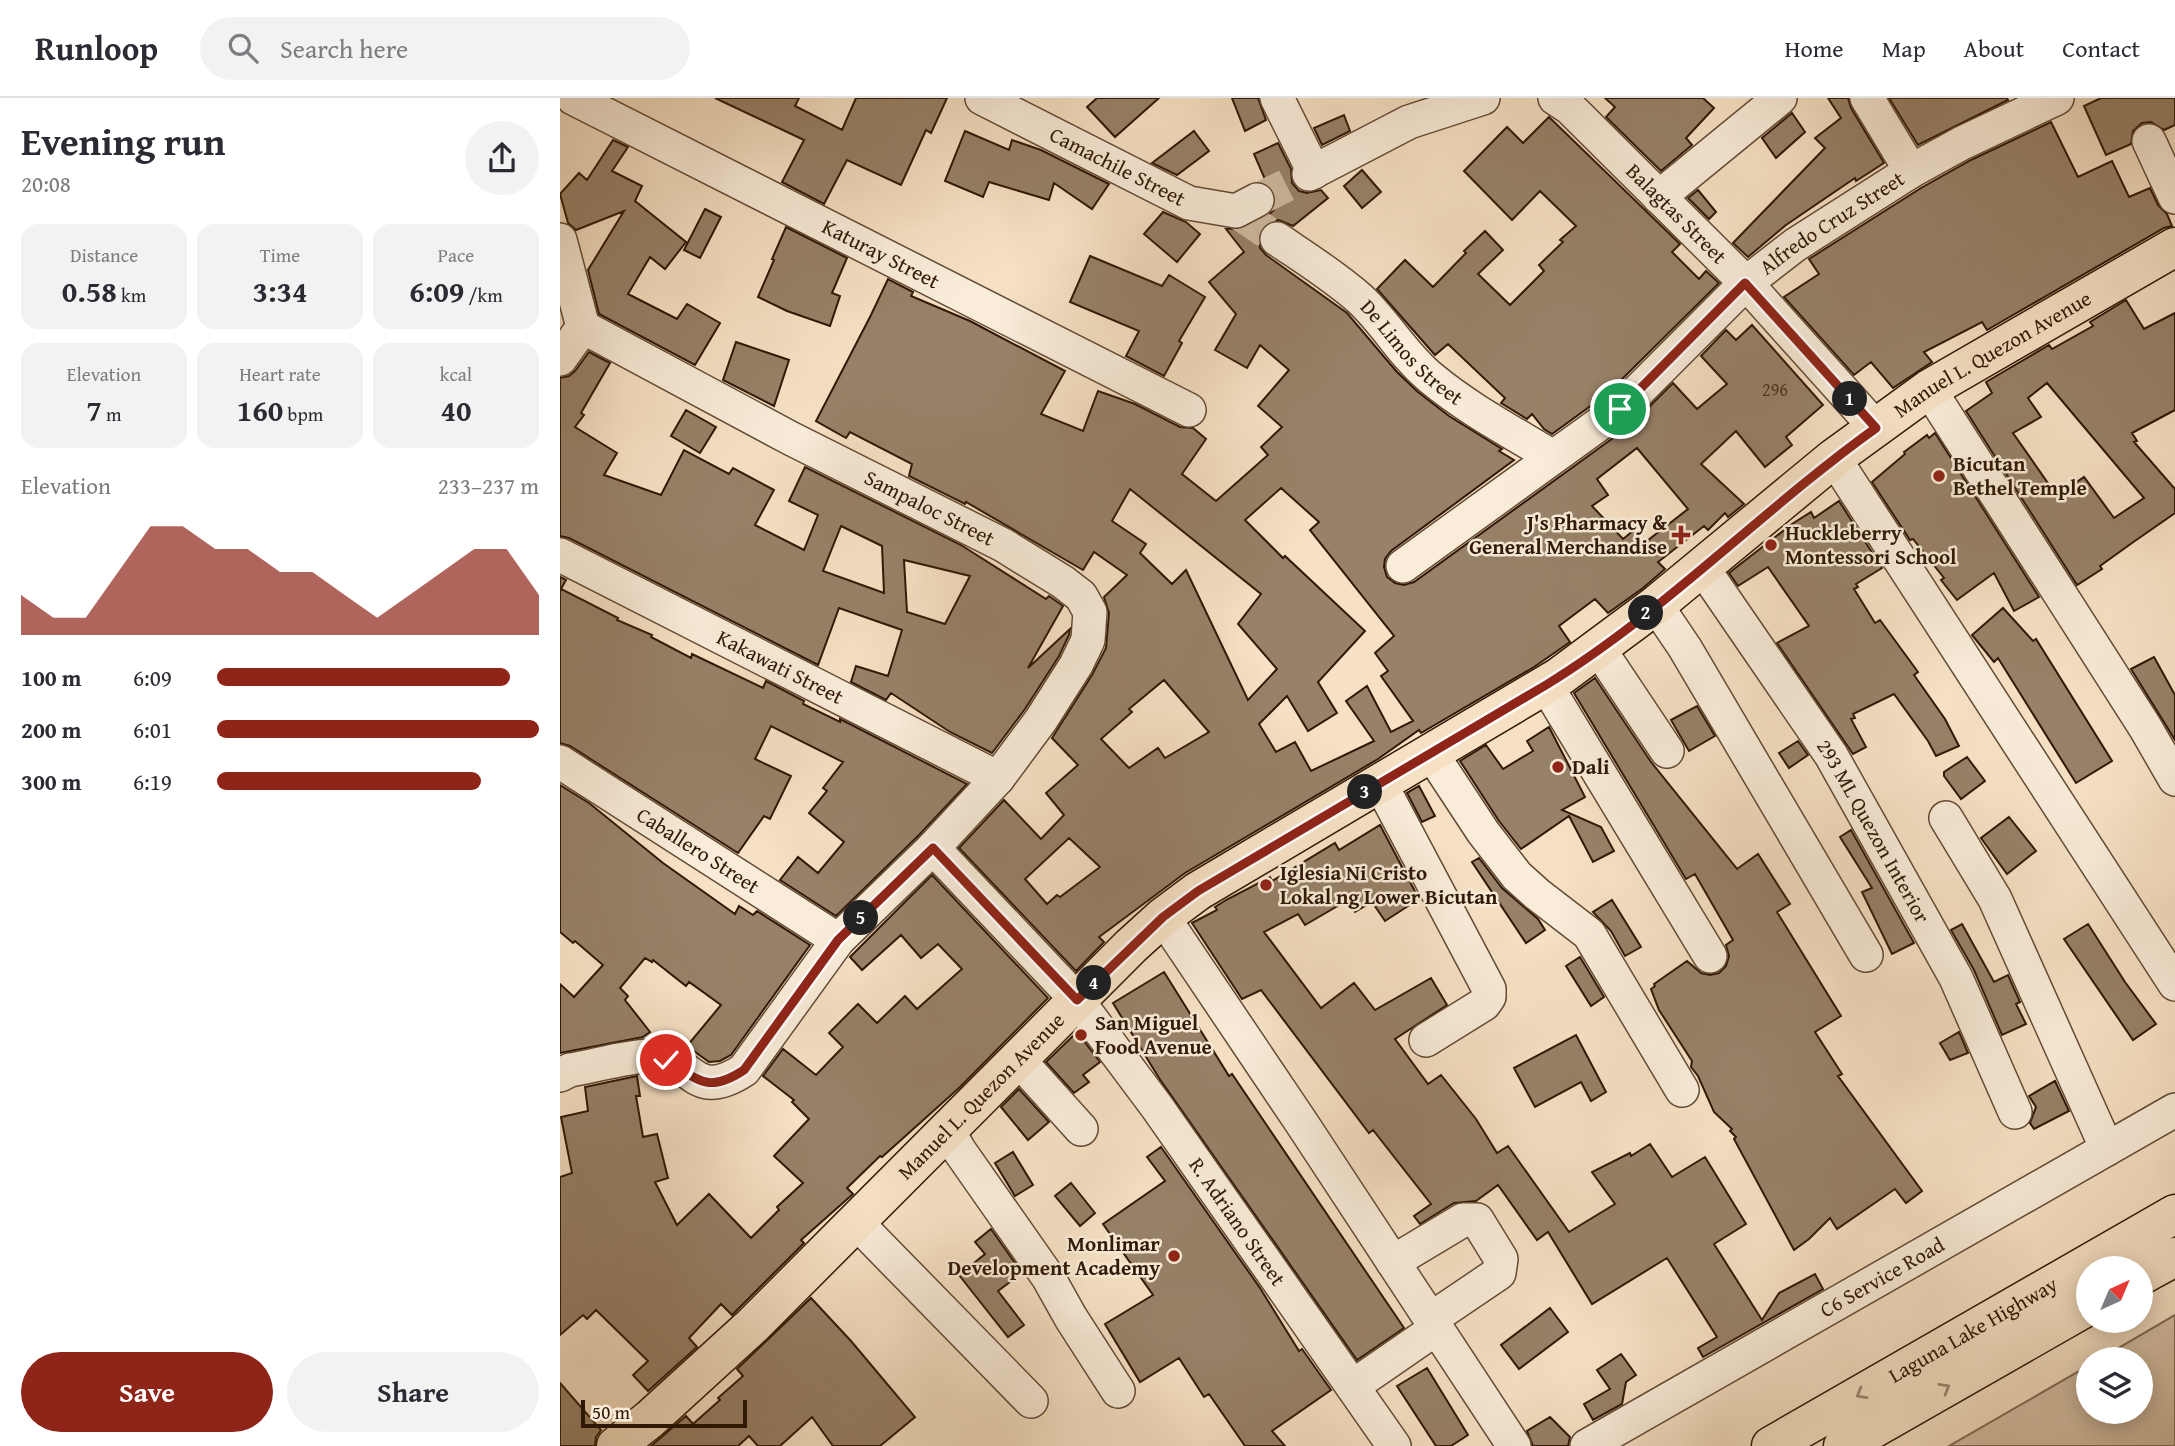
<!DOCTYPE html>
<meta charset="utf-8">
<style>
body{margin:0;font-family:"Gentium Book Plus",serif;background:#f2f2f3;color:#2b2b33;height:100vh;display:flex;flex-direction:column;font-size:26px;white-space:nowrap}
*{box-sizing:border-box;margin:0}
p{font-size:23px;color:#7c7c81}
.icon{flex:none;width:38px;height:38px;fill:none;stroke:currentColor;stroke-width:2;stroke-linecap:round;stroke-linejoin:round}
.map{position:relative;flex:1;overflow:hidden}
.side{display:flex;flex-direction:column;background:#fff;width:560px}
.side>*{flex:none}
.needle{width:46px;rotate:44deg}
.controls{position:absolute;left:1516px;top:1158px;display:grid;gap:14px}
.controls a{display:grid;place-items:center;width:77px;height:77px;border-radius:50%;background:#fff;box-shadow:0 4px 18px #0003;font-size:35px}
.scale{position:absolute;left:21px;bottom:18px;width:166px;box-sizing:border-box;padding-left:7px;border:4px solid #301805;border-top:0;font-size:19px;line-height:24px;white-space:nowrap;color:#301805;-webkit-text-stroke:5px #f9ecd9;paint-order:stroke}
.pin{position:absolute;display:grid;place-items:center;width:60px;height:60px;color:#fff;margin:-30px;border:4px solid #fff;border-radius:50%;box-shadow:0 2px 7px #0007}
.km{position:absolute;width:35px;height:35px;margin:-18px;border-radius:50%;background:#222;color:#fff;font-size:19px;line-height:35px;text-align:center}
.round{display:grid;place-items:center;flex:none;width:74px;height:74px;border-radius:37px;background:#f2f2f3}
.head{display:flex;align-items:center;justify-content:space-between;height:119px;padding:0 21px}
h1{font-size:38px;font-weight:600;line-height:52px}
.stats{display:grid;grid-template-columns:repeat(3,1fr);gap:10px;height:119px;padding:7px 21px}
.stats div{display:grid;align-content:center;border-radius:18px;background:#f2f2f3;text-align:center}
.stats b{font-size:30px;font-weight:600}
.stats small{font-size:19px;font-weight:400}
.stats p{font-size:19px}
.chart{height:196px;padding:14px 21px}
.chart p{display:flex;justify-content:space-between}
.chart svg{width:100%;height:126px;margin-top:7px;fill:#8f2418;opacity:.7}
.cta{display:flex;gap:14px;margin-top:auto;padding:14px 21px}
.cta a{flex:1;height:80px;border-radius:42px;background:#8f2418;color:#fff;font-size:28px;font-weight:600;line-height:80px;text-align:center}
.cta a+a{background:#f2f2f3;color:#2b2b33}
ul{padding:0 21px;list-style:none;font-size:23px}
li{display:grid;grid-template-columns:112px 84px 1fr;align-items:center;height:52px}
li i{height:18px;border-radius:9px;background:#8f2418}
header{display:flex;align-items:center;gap:42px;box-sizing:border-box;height:98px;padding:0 35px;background:#fff;border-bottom:2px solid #e1e1e2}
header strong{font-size:33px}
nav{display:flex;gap:38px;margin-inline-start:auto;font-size:24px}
.search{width:490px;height:63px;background:#f2f2f3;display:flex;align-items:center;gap:18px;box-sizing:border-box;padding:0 24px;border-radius:38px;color:#7c7c81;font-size:26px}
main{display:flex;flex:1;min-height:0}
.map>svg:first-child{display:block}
</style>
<header>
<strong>Runloop</strong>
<div class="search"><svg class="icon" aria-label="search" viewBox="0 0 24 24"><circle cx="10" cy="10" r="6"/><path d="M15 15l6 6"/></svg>Search here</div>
<nav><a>Home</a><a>Map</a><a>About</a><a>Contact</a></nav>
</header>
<main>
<section class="side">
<div class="head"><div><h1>Evening run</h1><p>20:08</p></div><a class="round"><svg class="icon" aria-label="share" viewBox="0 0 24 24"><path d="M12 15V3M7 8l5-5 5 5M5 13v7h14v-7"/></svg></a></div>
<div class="stats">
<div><p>Distance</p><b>0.58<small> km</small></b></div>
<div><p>Time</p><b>3:34</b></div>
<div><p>Pace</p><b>6:09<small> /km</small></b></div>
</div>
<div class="stats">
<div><p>Elevation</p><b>7<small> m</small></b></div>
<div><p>Heart rate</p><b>160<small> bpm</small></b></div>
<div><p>kcal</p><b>40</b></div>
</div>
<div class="chart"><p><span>Elevation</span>233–237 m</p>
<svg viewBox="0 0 160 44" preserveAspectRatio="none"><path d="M0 44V30L10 38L20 38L30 22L40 6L50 6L60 14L70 14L80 22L90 22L100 30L110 38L120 30L130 22L140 14L150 14L160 30V44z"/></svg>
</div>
<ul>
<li><b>100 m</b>6:09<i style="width:91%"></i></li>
<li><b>200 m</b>6:01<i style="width:100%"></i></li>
<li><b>300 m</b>6:19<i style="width:82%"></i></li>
</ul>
<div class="cta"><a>Save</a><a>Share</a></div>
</section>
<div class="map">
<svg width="1615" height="1348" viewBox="0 0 1615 1348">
<rect width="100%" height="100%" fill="#f6e1c4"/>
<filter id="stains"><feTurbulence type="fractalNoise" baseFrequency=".00286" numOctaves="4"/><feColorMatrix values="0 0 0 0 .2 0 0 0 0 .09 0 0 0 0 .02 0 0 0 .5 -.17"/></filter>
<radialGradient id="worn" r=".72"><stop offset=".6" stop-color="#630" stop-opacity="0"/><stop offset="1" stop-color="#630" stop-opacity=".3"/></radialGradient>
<path fill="#d4bfa4" stroke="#826c54" stroke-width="2" d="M1615 1217V1348H1389L1528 1268V1314H1580V1262H1538Z"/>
<path fill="#978168" stroke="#301805" stroke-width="2" fill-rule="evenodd" d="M155 0H239L235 8 282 32 296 0H387L371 35 366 32 341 87 287 62 264 106 222 84 244 42Z
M537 0H599L555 39 527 9Z
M672 0H698L706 22 685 33Z
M1045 0H1143L1154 10 1126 40 1132 47 1101 73 1046 19 1055 9Z
M1268 0H1288L1291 10 1324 65 1296 83 1295 80 1226 127 1188 159 1173 145 1265 50 1255 40 1281 20Z
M1329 0H1447L1448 2 1358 47Z
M1541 0H1615V27L1604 32 1591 24 1582 25 1573 33 1571 46 1546 57 1524 8Z
M1232 15 1245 34 1216 60 1202 40Z
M784 17 790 33 762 47 754 30Z
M989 19 1120 146 1112 154 1139 181 1146 173 1159 185 1047 296 992 336 984 331 972 316 967 321 941 305 945 300 888 246 875 257 817 191 845 162 873 189 906 155 904 153 925 133 943 152 918 176 950 207 984 173 979 167 1003 144 1000 142 1016 128 980 93 952 122 904 73 947 29 963 45Z
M1491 24 1518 79 1552 63 1569 99 1590 90 1598 107 1607 116 1612 128 1604 130 1427 232 1422 224 1364 254 1372 264 1333 290 1311 264 1294 277 1224 199 1259 176 1249 161 1361 90 1411 62Z
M405 33 449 52 452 42 481 52 549 86 532 111 494 85 489 102 429 84 423 99 385 83Z
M634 33 649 53 617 77 592 65Z
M53 42 68 49 52 73 82 88 75 103 126 144 105 171 90 159 68 196 117 221 127 206 160 225 135 267 39 216 28 172 64 113 16 132 8 125 0 96 19 75 27 82Z
M718 45 731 71 732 85 739 93 747 95 761 92 768 100 733 128 719 122 708 124 701 131 698 139 700 150 706 157 787 215 837 274 858 294 889 318 942 351 939 353 954 362 831 453 825 461 824 469 827 479 835 485 844 487 854 484 1071 327 1113 285 1137 311 1167 286 1141 258 1166 232 1176 242 1192 227 1263 307 1226 339 1232 347 1205 369 1176 333 1141 366 1184 406 1168 419 1165 415 1148 432 1144 428 1098 464 1105 471 1083 490 1048 515 1035 501 999 528 1010 544 974 569 861 635 859 632 818 661 625 775 539 839 544 844 516 873 399 750 444 702 481 741 504 717 486 695 518 667 492 640 532 577 546 550 549 515 544 499 567 477 534 454 523 472 406 404 405 406 349 378 352 366 290 334 286 340 256 323 311 217 328 181 353 194 351 198 410 223 505 273 481 316 523 333 538 293 575 306 620 329 633 330 646 341 622 376 656 403 708 357 701 349 722 329 698 308 729 272 700 247 687 270 655 252 676 216 649 184 684 154 666 131 685 130 706 119 714 112 716 103 714 94 707 86 694 56ZM1077 350 1128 411 1083 446 1073 433 1063 441 1032 408 1048 397 1037 381ZM721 390 759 424 750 432 834 538 815 555 828 573 821 578 853 623 831 634 807 588 786 603 814 643 751 673 735 644 716 654 699 626 727 598 748 633 777 615 758 584 805 533 725 458 723 460 685 422ZM570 391 701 496 678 526 717 571 688 602 626 472 612 486 580 455 586 446 552 423ZM604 582 649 634 605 660 598 650 569 670 541 641 572 614 569 611ZM509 740 540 769 500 799 497 797 487 806 465 781Z
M802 72 821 94 802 110 784 88Z
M1138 92 1156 114 1149 121 1128 100Z
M145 111 161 119 140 160 124 152Z
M603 114 626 124 640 136 617 164 584 136Z
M226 129 287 160 272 195 280 198 270 228 227 213 198 199 214 162 212 161Z
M530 158 602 188 609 177 645 199 619 243 622 245 604 278 566 258 579 233 510 204Z
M1566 202 1584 231 1615 215V312L1572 335 1577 343 1574 344 1615 391V415L1572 445 1540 468 1542 471 1517 487 1406 313 1432 295 1426 284 1489 247 1492 251 1533 228 1530 224ZM1487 285 1584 400 1554 420 1524 379 1497 398 1453 335 1481 319 1468 300Z
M176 244 229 262 214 308 163 282Z
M29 254 50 265 21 315 24 317 15 329 57 355 44 377 101 397 124 352 169 376 173 370 214 392 195 427 244 452 258 417 229 403 245 369 401 447 486 501 489 498 503 508 468 570 510 531 509 537 499 558 465 611 432 655 390 634 331 595 326 602 291 584 296 568 328 578 342 532 279 510 258 567 9 440 0 438V280L9 278 15 273ZM281 428 322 448 324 495 263 473ZM344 462 410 478 385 526 347 514Z
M126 312 156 329 140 355 111 338Z
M1375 335 1479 499 1454 513 1434 475 1397 502 1381 482 1384 480 1353 441 1350 442 1312 384 1345 356 1344 354 1367 337 1369 340Z
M1279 403 1322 470 1296 486 1298 489 1294 491 1315 525 1320 522 1358 574 1354 577 1385 621 1399 648 1376 658 1368 643 1334 596 1293 616 1295 620 1291 621 1306 649 1293 656 1217 545 1249 528 1208 469 1178 488 1169 475 1232 426 1251 414 1254 420Z
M0 479 6 482 1 491 58 520 57 522 92 537 91 539 131 560 132 556 203 590 206 583 244 603 243 606 280 624V621L407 686 359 737 276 818 220 782 238 759 258 775 284 744 249 715 267 693 263 690 283 664 211 628 195 661 231 678 210 721 204 718 178 755 10 648 0 645Z
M1443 510 1473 543 1476 541 1552 663 1516 685 1438 560 1434 564 1412 537Z
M1594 559 1615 597V642L1571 571Z
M1035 580 1091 664 1177 771 1198 756 1230 806 1217 814 1281 918 1255 934 1282 976 1278 978 1362 1093 1346 1105 1335 1091 1277 1131 1270 1120 1249 1141 1234 1152 1174 1041 1176 1039 1170 1033 1172 1031 1154 1014 1138 978 1131 969 1132 963 1099 912 1091 891 1095 888 1094 886 1127 863 1141 875 1150 877 1159 875 1166 868 1169 858 1166 847 1173 842 1135 776 1126 781 1014 595Z
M1137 608 1155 638 1129 653 1111 622Z
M989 629 1025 699 1002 712 1041 729 1054 753 1033 764 1009 718 961 751 939 723 900 663 926 647 943 671 973 653 967 643Z
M1238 643 1248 657 1229 670 1219 655Z
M1407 659 1425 683 1401 701 1384 678V674Z
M0 687 29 705 103 765 175 816 179 808 193 817 197 813 250 847 171 957 160 963 149 964 127 948 161 907 129 884 126 888 93 862 92 864 85 860 60 890 68 898 65 902 90 934 83 939 0 955V886L14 899 43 867 15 843 13 845 0 834Z
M859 688 875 718 862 724 847 695Z
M1449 719 1476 753 1447 776 1421 740Z
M820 727 859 801 825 823 812 804 795 814 788 802 745 827 738 816 704 834 761 910 794 885 815 912 871 880 887 907 835 941 868 986 881 977 916 1021 937 1055 948 1048 1009 1134 1055 1106 1032 1074 1070 1055 1071 1058 1090 1046 1112 1079 1145 1059 1186 1126 1154 1146 1202 1222 1219 1195 1255 1176 1263 1191 1143 1259 1138 1250 1157 1239 1107 1160 1032 1206 988 1134 977 1142 938 1087 916 1103 894 1105 860 1126 854 1118 871 1106 813 1032 809 1035 701 892 682 901 632 825 657 812 655 809 666 802 710 779 712 783 775 745 779 752Z
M1291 732 1354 845 1332 856 1302 794 1312 790 1280 739Z
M919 760 942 790 978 821 985 832 966 845 912 764Z
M372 777 488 900 400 989 322 1059 320 1058 287 1090 293 1096 241 1142 244 1145 172 1217 161 1206 129 1240 137 1249 88 1293 73 1277 88 1263 36 1212 27 1221 23 1217 0 1237V1079L12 1075 1 1019 28 1013 25 989 77 978 80 998H76L83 1039 97 1036 108 1080 95 1084 117 1127 149 1096 191 1140 219 1112 217 1109 243 1085 214 1058 249 1021 232 1004 234 1002 203 978 223 951 256 977 283 949 269 935 298 906 317 925 345 898 357 911 402 871 378 846 361 860 341 837 302 872 290 859Z
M1052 802 1081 849 1065 858 1051 833 1033 814Z
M1402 826 1434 884 1448 877 1460 904 1456 906 1466 926 1442 937 1414 872 1391 832Z
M1528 826 1565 884 1596 926 1573 942 1504 841Z
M1020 859 1044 899 1031 908 1006 868Z
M604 874 669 978 672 976 844 1230 797 1262 599 980 553 905Z
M517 934 540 964 523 977 529 984 514 995 486 964Z
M1399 934 1408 955 1390 962 1380 945Z
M1016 937 1046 994 1031 1003 1021 984 975 1009 954 970Z
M1495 983 1509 1013 1474 1031 1470 1025 1476 1009 1469 998Z
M459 991 489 1024 468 1042 441 1009Z
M601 1049 700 1190 739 1253 742 1251 771 1292 712 1333 725 1348H685L649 1296 644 1299 619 1260 580 1284 545 1226 593 1197 543 1126 605 1083 587 1059Z
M453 1054 473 1087 455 1098 435 1065Z
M511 1085 535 1115 520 1128 495 1098Z
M431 1131 462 1175 438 1193 464 1227 448 1239 399 1177 425 1156 415 1144Z
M251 1200 291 1243 355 1319 320 1348H273L252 1319 220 1348H198L189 1338 178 1348H91L126 1318 133 1326 160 1302 158 1300 183 1278 177 1271Z
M990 1210 1008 1234 959 1271 941 1247Z
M1061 1256 1076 1277 1066 1284 1062 1306 1033 1322 1024 1306 1050 1291 1037 1272Z
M867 1270 908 1337 891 1348H876L837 1288Z
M0 1285 41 1332 36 1339 35 1348H0Z
M990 1319 1010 1339 1008 1348H973L967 1333Z"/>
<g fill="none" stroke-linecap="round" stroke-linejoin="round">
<path stroke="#ceb99e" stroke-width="33" stroke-dasharray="33 17" stroke-linecap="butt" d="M697 102 749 76
M680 116 717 141"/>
<defs>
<g id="minor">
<path id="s1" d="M13 0 629 312"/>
<path id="s2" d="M422 0 629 105 676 113 697 102"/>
<path d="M717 0 754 74"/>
<path id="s3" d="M995 0 1010 10 1186 185 1316 330"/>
<path d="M1307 0 1351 73"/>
<path d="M1589 43 1615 99"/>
<path d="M749 76 849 24 923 0"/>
<path d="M1099 99 1220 0"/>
<path id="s4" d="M717 141C745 160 774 178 800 201 826 225 843 257 871 280 908 311 952 334 993 359"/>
<path id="s5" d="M0 142 23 229 230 340 443 447 503 484 521 498 530 514 528 542 516 567 481 622 438 680 373 750 278 842 184 972C132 1006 133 959 91 958 67 958 35 968 10 972L0 977"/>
<path d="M0 261 23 229"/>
<path d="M1369 291 1585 629 1615 681"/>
<path d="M1274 360 1615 886"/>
<path id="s6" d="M0 457 438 680"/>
<path id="s7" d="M843 468 1060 311 1186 185 1235 147 1351 73 1402 45 1497 0"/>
<path id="s8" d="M1142 469 1271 657 1396 880 1455 1014"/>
<path d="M1096 507 1125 550 1306 857"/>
<path d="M1039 551 1107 653"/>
<path d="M986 587 1150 858"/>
<path d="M871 655 923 734 957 778 977 796 1029 836 1122 992"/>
<path id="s9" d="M0 664 278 842"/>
<path d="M820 685 929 891V899L924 906 866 942"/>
<path d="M1386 720 1435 801 1547 1051"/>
<path id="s10" d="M373 750 517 902 597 1009 834 1348"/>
<path d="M603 819 741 1024 954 1348"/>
<path d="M458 961 521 1031"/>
<path d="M387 1031 399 1052 488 1179 511 1220 558 1293"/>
<path d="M296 1124 471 1303"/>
<path d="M833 1164 903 1122H917L941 1161 939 1175 871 1221"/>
<path d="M793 1288 877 1230"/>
<path id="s11" d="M1027 1348 1615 1012"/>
</g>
<g id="major">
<path d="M1580 1178 1615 1159"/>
<path id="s12" d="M56 1348 90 1321 192 1228 571 848 603 819 638 793 999 579 1096 507 1274 360 1369 291 1615 149"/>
<path id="s13" d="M1211 1348 1615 1116"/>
<path d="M1283 1348 1528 1208"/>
</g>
</defs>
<use href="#minor" stroke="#624a35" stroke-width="36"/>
<use href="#major" stroke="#301805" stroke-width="41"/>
<use href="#minor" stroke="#f9ecd9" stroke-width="33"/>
<use href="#major" stroke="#f6e1c4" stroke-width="38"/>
</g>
<defs><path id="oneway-chevron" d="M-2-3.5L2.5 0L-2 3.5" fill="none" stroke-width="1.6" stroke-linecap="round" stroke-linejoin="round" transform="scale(1.75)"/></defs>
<g stroke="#9d876e">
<use href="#oneway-chevron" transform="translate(1385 1290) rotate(-30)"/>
<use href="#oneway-chevron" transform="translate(1301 1296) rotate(150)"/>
</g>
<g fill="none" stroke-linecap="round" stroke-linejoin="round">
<defs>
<path id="route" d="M106 962C139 982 148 996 184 972L278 842 373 750 517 902 603 819 638 793 986 587C1105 514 1203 411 1316 330L1185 185 1060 311"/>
</defs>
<use href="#route" stroke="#fff" stroke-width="14"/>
<use href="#route" stroke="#8f2418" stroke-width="9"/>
</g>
<g fill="#8f2418" stroke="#f9ecd9" stroke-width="2.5">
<circle cx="1379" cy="378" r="7"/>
<path d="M1117.5 426.5h7v7h7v7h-7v7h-7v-7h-7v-7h7z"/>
<circle cx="1211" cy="447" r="7"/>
<circle cx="998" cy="669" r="7"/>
<circle cx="706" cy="787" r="7"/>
<circle cx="521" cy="937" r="7"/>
<circle cx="614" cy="1158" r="7"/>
</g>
<g text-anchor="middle" stroke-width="5" stroke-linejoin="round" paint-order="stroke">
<g font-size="18" fill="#4a321e">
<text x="1215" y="298">296</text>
</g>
<g font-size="21" fill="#301805" stroke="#f9ecd9">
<text dy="7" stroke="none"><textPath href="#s2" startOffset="152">Camachile Street</textPath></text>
<text dy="7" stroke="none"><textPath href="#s3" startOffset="168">Balagtas Street</textPath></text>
<text dy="7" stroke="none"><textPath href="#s7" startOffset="551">Alfredo Cruz Street</textPath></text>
<text dy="7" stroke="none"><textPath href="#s1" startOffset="345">Katuray Street</textPath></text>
<text dy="7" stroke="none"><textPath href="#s4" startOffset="177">De Limos Street</textPath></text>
<text dy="7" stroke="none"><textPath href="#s12" startOffset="1766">Manuel L. Quezon Avenue</textPath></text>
<text dy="7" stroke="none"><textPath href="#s5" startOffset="481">Sampaloc Street</textPath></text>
<text dy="7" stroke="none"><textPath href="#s6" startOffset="247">Kakawati Street</textPath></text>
<text dy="7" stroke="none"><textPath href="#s8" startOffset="315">293 ML Quezon Interior</textPath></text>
<text dy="7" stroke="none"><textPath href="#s9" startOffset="164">Caballero Street</textPath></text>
<text dy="7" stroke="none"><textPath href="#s12" startOffset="506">Manuel L. Quezon Avenue</textPath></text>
<text dy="7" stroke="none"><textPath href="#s10" startOffset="483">R. Adriano Street</textPath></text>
<text dy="7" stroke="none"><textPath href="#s11" startOffset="340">C6 Service Road</textPath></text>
<text dy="7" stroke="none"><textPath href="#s13" startOffset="233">Laguna Lake Highway</textPath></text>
</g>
<g font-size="21" font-weight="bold" fill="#301805" stroke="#f9ecd9" text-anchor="start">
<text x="1393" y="373">Bicutan<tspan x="1393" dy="24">Bethel Temple</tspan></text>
<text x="1107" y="432" text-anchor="end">J's Pharmacy &amp;<tspan x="1107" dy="24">General Merchandise</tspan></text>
<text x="1225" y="442">Huckleberry<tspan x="1225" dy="24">Montessori School</tspan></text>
<text x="1012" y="676">Dali</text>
<text x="720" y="782">Iglesia Ni Cristo<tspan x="720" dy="24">Lokal ng Lower Bicutan</tspan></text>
<text x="535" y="932">San Miguel<tspan x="535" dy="24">Food Avenue</tspan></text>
<text x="600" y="1153" text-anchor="end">Monlimar<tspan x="600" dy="24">Development Academy</tspan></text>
</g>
</g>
<rect width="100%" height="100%" filter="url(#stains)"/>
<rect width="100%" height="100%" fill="url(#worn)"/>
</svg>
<div class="controls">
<a><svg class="needle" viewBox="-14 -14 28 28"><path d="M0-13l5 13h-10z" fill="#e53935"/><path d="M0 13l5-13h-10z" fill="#7c7c81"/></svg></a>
<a><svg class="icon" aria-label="layers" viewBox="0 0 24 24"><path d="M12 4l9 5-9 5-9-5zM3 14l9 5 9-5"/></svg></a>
</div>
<div class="scale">50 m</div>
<div class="pin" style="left:1060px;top:311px;background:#1e9e55"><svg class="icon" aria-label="arrive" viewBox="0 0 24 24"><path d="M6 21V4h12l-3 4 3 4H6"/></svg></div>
<div class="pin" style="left:106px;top:962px;background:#d93025"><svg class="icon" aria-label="check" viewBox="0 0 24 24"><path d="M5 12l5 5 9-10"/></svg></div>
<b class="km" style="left:1290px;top:301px">1</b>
<b class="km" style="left:1086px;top:515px">2</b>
<b class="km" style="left:805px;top:694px">3</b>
<b class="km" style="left:534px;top:885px">4</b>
<b class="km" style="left:301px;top:820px">5</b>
</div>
</main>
